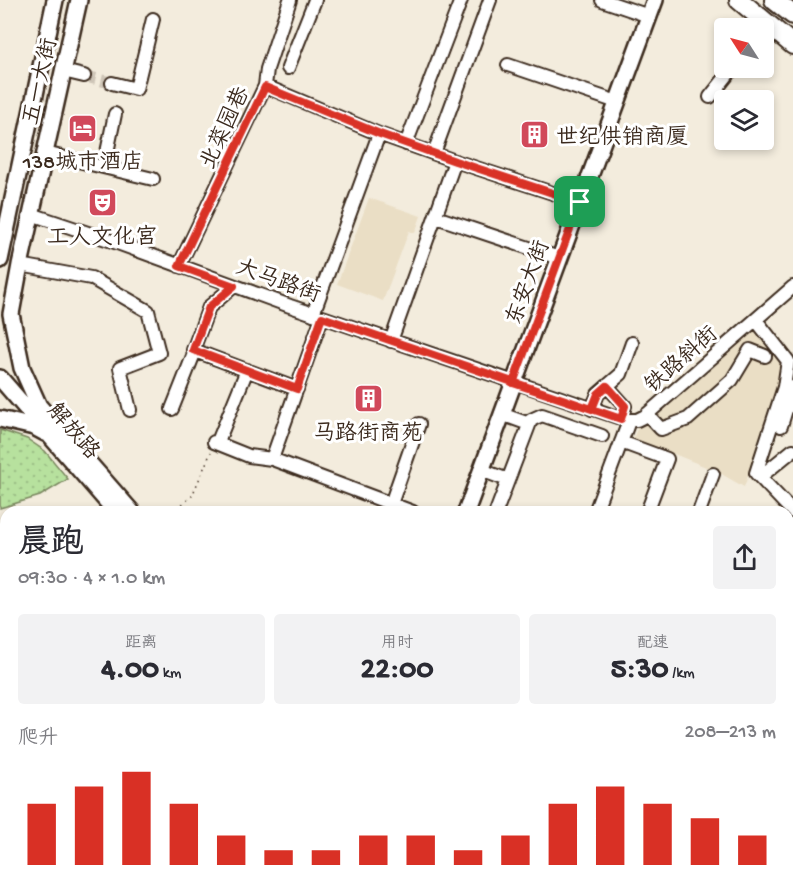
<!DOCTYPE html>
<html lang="zh">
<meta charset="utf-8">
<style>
body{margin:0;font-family:"Gochi Hand","LXGW WenKai TC",sans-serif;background:#f2f2f3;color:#2b2b33;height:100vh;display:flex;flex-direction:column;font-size:22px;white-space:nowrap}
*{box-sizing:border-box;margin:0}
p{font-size:20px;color:#7c7c81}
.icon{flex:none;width:33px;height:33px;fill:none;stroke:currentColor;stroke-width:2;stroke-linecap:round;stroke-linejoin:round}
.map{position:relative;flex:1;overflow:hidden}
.panel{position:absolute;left:0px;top:506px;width:794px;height:386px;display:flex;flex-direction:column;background:#fff;border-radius:18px 18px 0 0;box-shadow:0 3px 9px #0003}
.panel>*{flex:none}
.needle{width:39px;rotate:306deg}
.tools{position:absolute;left:714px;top:18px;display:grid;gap:12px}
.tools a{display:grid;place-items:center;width:60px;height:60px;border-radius:6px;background:#fff;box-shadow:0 3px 9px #0003;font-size:30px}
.pin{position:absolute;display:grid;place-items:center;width:51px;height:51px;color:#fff;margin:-26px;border-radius:12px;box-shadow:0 3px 9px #0006}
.round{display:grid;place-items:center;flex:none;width:63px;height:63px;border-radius:6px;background:#f2f2f3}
.headline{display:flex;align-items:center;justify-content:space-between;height:102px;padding:0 18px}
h1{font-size:33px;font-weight:700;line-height:45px}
.stats{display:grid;grid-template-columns:repeat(3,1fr);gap:9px;height:102px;padding:6px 18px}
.stats div{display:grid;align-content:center;border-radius:6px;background:#f2f2f3;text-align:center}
.stats b{font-size:30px;font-weight:700}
.stats small{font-size:16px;font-weight:400}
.stats p{font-size:16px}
.chart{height:168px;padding:12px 18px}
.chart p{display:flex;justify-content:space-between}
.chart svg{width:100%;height:108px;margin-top:6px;stroke:#d93025;stroke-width:6}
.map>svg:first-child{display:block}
</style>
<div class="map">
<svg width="793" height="890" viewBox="0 0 793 890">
<defs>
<pattern id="park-dots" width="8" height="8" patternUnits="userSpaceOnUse" patternTransform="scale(1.5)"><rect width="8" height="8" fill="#b7e19e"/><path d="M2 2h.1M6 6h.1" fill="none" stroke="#9ec188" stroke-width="1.8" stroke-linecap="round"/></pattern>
<pattern id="water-rules" width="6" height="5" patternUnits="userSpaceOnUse" patternTransform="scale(1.5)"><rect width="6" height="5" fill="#8fc7ee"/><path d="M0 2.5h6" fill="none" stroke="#7cabcc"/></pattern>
</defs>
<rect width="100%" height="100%" fill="#f3ecdd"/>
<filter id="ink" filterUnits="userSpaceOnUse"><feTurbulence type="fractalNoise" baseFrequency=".0167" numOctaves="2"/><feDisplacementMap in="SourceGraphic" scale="12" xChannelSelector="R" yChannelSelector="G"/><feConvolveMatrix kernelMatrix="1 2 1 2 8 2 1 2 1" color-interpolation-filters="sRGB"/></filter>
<g filter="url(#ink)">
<path fill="#eadec5" d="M369 198 421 216 415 233 409 231 383 301 337 284Z
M758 327 785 361 783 380 744 487 718 472 662 449 660 454 631 443 640 422 646 423Z"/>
<path fill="url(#park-dots)" stroke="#79865e" stroke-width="1.5" d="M0 430 27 439 45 451 68 479 40 496 0 508Z"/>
<path fill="url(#water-rules)" stroke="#6d889b" stroke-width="1.5" d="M0 820 6 837V885H23L25 890H0Z"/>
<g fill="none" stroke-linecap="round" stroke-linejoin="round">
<path stroke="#cec5b7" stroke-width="12" stroke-dasharray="12 6" stroke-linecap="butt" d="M84 76 112 83"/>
<defs>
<path id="minor" d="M602 0 649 16
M508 65 617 102
M288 68 315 0
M63 71 84 76
M112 83 136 89 153 19
M265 86 379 134 455 161 580 202
M710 97 733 68
M406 144 461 0
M45 153 153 179
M434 153 490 0
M104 167 115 114
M31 214 112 241 290 306 626 420H637L645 416 793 287
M436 217 559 258
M20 265 91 278 148 311 159 353 120 368 130 410
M179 266 265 86 267 69 290 0
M234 286 209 307 193 350 297 389
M313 314 379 134
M322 317 272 459 413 512
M756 320 788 361 784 387 756 473 793 512
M391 341 455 161
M607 386 625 406 621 419
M172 409 195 351
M592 409 598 394 621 374 632 343
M501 414 529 424
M647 414 661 429 688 419 732 380 750 350 765 356
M781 426 793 387
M219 439 247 370
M214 442 249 456 272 459
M621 442 667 459 647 512
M481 470 508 480
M760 477 793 450
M391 504 419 424
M496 512 531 420 542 415 602 436
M595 512 629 421
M699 512 713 474
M788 617 793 602
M788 672 793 673
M788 842 793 844
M564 889 565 885
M225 890 226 885
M611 890 613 885"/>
<path id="major" d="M79 0 20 265 11 314 22 368 39 406 132 512
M0 260 55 0
M0 378 116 512
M0 419 34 427 45 433
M466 512 655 0
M0 697 6 714
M0 741 6 758
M163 885 198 890
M243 885 281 890
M686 885 690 890
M701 885 705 890
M40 890 53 885
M68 890 80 885
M322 890 325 885"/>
<path id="highway" d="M739 0 793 45
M774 0 793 15"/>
</defs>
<use href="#minor" stroke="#3b2a1e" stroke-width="16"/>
<use href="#major" stroke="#3b2a1e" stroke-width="20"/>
<use href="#highway" stroke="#3b2a1e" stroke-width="22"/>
<path stroke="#3b2a1e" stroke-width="1.5" stroke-dasharray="1.5 4.5" stroke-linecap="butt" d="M173 512 192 496 211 452"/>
<use href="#minor" stroke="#fff" stroke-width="12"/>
<use href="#major" stroke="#fff" stroke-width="15"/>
<use href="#highway" stroke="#fff" stroke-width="18"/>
</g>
</g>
<g fill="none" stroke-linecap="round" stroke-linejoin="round" filter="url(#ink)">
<defs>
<path id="route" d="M580 202 455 161 380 134 265 87 179 266 234 286 209 307 193 350 297 389 322 317 621 419 625 406 607 386 598 394 592 409 513 383 580 202"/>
</defs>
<use href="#route" stroke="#fff" stroke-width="12"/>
<use href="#route" stroke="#d93025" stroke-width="8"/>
</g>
<defs>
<symbol id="hotel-square" viewBox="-11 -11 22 22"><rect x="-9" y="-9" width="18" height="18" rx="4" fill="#d1495b" stroke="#fff"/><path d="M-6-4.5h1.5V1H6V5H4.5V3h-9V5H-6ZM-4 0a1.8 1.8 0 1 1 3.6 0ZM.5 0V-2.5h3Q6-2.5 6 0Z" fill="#fff"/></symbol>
<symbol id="building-square" viewBox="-11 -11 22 22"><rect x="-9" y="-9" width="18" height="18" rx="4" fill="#d1495b" stroke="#fff"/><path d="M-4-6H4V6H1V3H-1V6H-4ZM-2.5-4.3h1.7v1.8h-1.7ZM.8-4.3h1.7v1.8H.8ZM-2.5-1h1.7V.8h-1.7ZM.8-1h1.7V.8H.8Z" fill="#fff"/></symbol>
<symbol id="theatre-square" viewBox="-11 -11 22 22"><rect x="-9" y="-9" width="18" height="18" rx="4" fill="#d1495b" stroke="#fff"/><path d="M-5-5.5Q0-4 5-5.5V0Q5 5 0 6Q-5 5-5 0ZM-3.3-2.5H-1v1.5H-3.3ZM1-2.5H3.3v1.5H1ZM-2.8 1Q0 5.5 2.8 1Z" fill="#fff"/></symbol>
</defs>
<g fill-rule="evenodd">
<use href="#hotel-square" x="66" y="112" width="33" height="33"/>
<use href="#building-square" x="518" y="118" width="33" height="33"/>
<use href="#theatre-square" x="86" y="186" width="33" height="33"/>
<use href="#building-square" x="352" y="382" width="33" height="33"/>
</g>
<g text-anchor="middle" stroke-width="6" stroke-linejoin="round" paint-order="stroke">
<g font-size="22" fill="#3b2a1e" stroke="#fff">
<text transform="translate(38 81) rotate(-77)" y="8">五一大街</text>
<text transform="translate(223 127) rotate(-65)" y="8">北菜园巷</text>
<text transform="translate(279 279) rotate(20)" y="8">大马路街</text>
<text transform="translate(526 282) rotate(-70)" y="8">东安大街</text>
<text transform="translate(680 358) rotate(-41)" y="8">铁路斜街</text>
<text transform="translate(75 430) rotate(49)" y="8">解放路</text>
</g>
<g font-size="22" fill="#3b2a1e" stroke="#fff">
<text x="556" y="143" text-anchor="start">世纪供销商厦</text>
<text x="83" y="168">138城市酒店</text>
<text x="102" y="243">工人文化宫</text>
<text x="368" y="439">马路街商苑</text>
</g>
</g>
</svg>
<div class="tools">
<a><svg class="needle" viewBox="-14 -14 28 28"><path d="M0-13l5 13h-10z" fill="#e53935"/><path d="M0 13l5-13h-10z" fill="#7c7c81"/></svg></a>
<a><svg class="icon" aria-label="layers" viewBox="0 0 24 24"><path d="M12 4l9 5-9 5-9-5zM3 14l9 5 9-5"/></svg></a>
</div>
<div class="pin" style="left:580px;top:202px;background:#1e9e55"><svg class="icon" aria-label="arrive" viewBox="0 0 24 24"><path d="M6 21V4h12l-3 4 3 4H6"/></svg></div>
<section class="panel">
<div class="headline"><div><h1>晨跑</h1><p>09:30 · 4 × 1.0 km</p></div><a class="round"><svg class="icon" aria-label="share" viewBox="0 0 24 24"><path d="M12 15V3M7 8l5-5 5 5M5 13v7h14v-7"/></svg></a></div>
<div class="stats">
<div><p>距离</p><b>4.00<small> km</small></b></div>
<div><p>用时</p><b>22:00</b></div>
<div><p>配速</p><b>5:30<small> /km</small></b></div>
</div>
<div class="chart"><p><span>爬升</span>208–213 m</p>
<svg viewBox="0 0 160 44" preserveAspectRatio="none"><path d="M5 44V19M15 44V12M25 44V6M35 44V19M45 44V32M55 44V38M65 44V38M75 44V32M85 44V32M95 44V38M105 44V32M115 44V19M125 44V12M135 44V19M145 44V25M155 44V32"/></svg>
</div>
</section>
</div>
